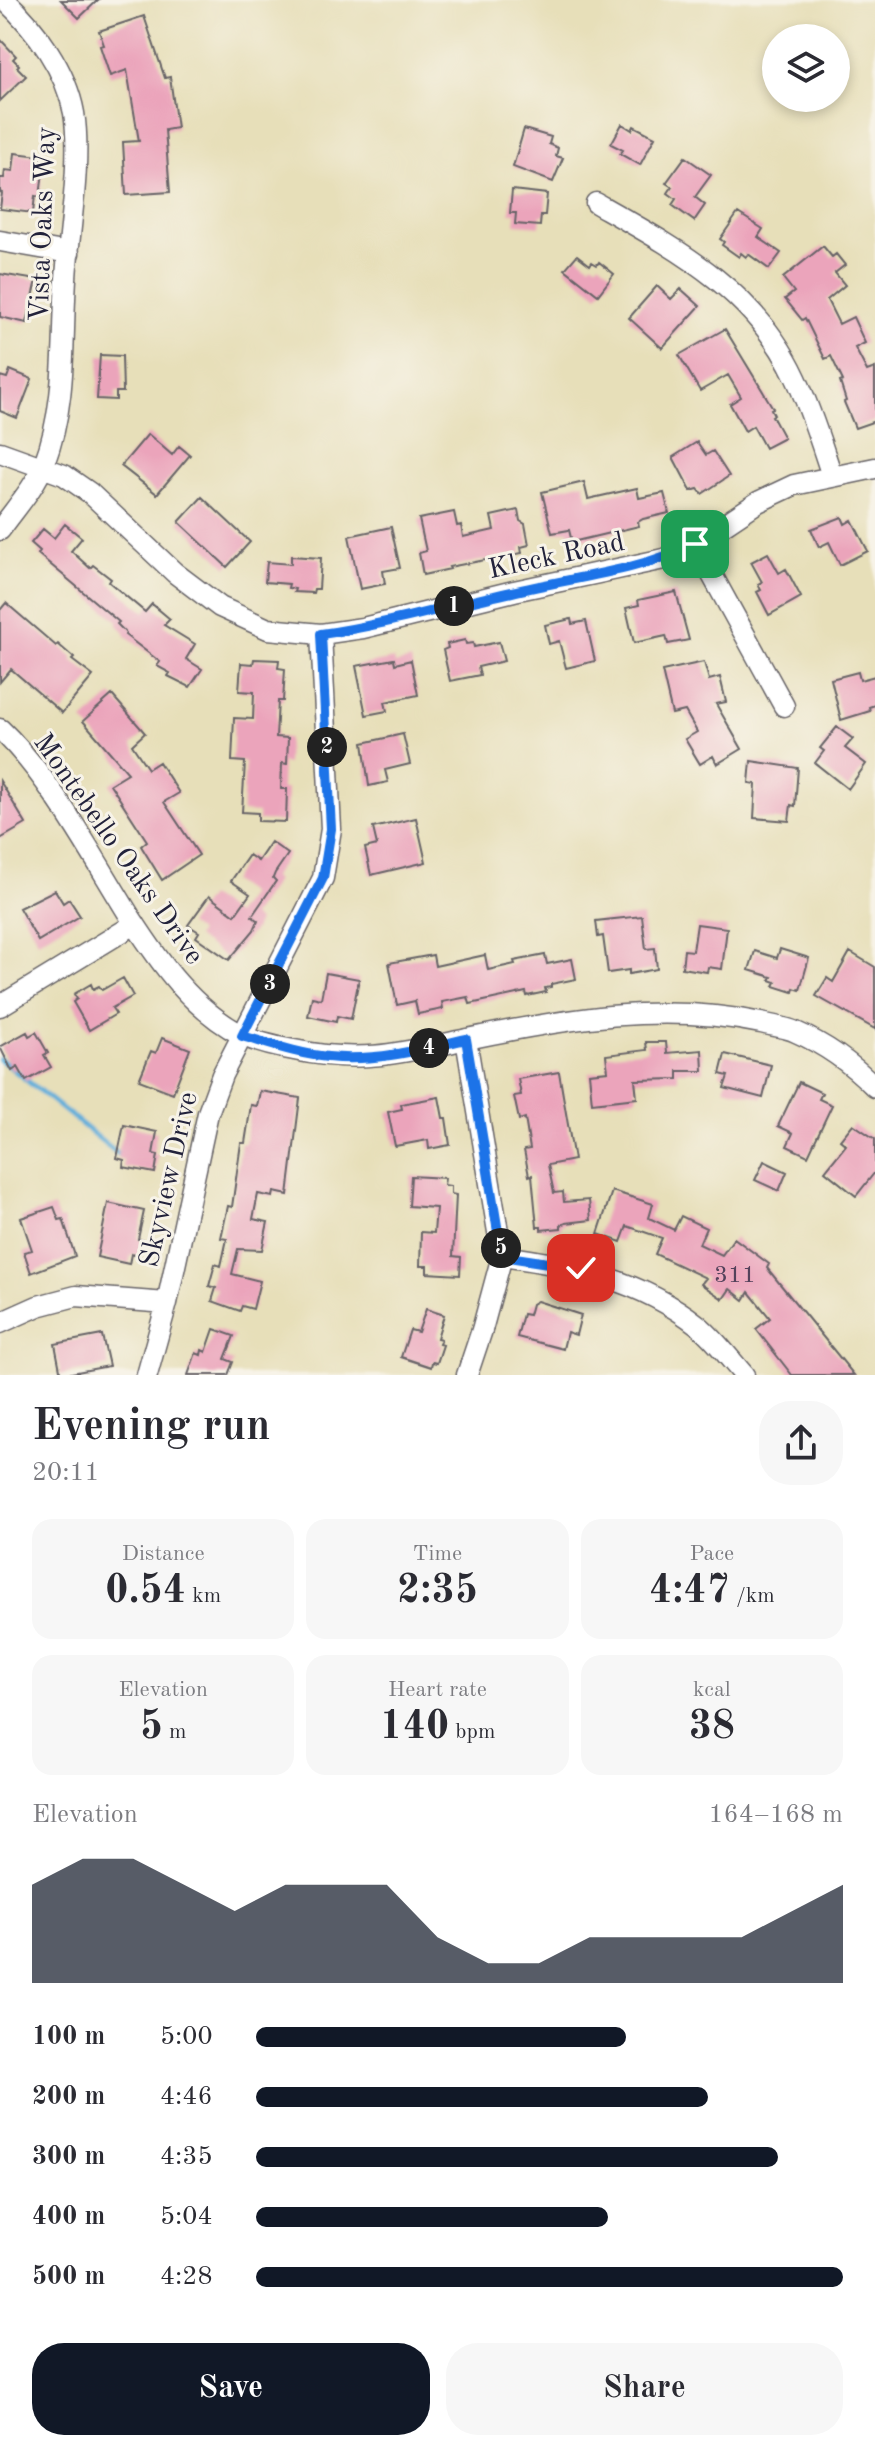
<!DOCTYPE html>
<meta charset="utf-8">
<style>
body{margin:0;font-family:"Old Standard TT",serif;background:#f7f7f7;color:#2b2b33;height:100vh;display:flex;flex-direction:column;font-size:30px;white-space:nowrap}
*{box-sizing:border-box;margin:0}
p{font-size:26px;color:#7c7c81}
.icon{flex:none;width:44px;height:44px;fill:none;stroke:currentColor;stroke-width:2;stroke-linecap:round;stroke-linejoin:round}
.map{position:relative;height:1375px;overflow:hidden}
.sheet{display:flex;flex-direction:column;background:#fff;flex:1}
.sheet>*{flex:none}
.controls{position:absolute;left:762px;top:24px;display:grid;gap:16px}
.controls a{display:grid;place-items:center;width:88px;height:88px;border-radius:50%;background:#fff;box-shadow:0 4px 12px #0003;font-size:40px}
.pin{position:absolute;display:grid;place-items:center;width:68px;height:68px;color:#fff;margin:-34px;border-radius:16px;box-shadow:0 4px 12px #0006}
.km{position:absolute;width:40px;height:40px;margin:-20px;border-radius:50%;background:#222;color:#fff;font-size:22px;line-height:40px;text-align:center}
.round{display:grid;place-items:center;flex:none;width:84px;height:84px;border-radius:32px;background:#f7f7f7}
.overview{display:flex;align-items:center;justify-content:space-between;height:136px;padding:0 32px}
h1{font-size:44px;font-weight:600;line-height:60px}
.stats{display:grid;grid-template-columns:repeat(3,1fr);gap:12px;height:136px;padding:8px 32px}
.stats div{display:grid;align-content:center;border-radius:20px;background:#f7f7f7;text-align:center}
.stats b{font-size:40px;font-weight:600}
.stats small{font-size:22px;font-weight:400}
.stats p{font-size:22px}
.chart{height:224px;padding:16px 32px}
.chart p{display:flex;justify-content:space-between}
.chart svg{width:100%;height:144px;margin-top:8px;fill:#111827;opacity:.7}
.action{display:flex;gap:16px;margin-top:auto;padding:16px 32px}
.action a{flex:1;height:92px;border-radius:32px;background:#111827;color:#fff;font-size:32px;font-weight:600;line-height:92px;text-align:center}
.action a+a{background:#f7f7f7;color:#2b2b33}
ul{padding:0 32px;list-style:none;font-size:26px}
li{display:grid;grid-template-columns:128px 96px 1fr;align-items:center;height:60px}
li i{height:20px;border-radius:10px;background:#111827}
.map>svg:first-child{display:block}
</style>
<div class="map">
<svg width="875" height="1375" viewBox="0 0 875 1375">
<rect width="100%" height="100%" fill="#f7f3e8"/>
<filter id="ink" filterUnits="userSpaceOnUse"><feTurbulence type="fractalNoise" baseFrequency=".0125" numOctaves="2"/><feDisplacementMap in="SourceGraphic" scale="16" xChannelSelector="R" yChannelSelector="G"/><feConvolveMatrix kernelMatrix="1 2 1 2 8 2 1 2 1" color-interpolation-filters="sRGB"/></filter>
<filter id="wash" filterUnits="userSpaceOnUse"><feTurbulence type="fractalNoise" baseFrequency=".006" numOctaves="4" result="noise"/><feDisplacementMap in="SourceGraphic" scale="32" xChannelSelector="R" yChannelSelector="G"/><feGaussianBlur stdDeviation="1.8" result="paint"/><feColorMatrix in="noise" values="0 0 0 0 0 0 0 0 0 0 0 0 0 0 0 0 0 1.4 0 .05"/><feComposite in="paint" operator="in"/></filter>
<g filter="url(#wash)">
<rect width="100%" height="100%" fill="#e7dfb9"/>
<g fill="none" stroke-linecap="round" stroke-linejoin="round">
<path stroke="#60aeda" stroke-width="5" d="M0 1059 121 1156"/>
</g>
<g id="blocks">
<path fill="#eba4bb" d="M61 0H98L79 18Z
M144 16 165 78 170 77 177 128 165 130 170 192 126 195 123 142 139 141 133 106 127 70 110 76 100 46 104 45 99 31Z
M0 39 16 56 13 59 19 65 17 67 26 76 0 101Z
M622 124 632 130 634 126 655 137 640 165 620 154 623 150 611 144Z
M524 129 551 137 549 144 558 148 556 156 563 158 553 182 513 167Z
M15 153 40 156 38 170 43 171 40 197 35 196 33 213 0 209 2 193 0 192V178H4L5 170 13 171Z
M685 157 711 175 695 197 705 205 694 221 672 205 676 199 668 193 672 187 666 183Z
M512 190 547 194 545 215H541L540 226 515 224 516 213H510Z
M738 213 763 229 758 237 781 253 769 269 748 254 746 257 741 253 739 257 722 245 724 242 720 239Z
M823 246 832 257 836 254 845 265 835 273 845 285 827 300 839 324 853 317 865 343 855 348 867 371 875 368V421L855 428 844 402 846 401 840 382 843 381 831 356 825 359 805 318 802 320 785 299 794 292 783 278Z
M577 255 590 265 592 262 597 265 599 262 614 274 598 295 565 269Z
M0 274 37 280 27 323 0 317Z
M657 286 671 299 681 289 700 306 662 348 629 318Z
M725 329 773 408 771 409 774 415 772 416 784 438 765 448 753 426 745 431 730 404 741 397 728 375 700 391 679 355Z
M100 355 122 356 123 392H116V400L97 399Z
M10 370 32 379 17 418 0 411V376L7 378Z
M148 434 172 455 179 446 190 455 157 494 121 466Z
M697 442 706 455 713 451 729 476 702 494 698 489 691 491 673 457Z
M584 482 588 499 637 488 639 498 664 493 669 513 643 519 638 522 639 526 572 542 569 530 552 533 542 492Z
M202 497 250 542 227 567 179 522Z
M518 510 520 521 525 524 529 545 521 547 522 553 449 567 450 569 423 575 419 553 426 551 419 519 454 512 457 526 461 525 463 537 494 530 491 516Z
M842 517 845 524 852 520 868 551 840 565 829 542 819 547 811 529Z
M65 524 82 538 71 551 90 568 93 565 111 579 109 582 145 612 152 604 170 619 164 625 195 644 186 659 202 669 190 687 168 676 170 673 157 666 160 662 125 635 126 633 117 624 119 622 38 554 40 551 31 543 43 529 54 538Z
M391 527 400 568 383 571 385 584 360 589 349 536Z
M768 553 779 573 786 569 801 597 769 615 757 592 761 590 758 584 762 582 751 562Z
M291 556 321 558 319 589H314L313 593 294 592 295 589 288 588 289 584 265 582 267 562 291 564Z
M676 592 689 640 668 644 666 636 634 643 626 608 639 605 638 600Z
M6 603 56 646 58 644 74 658 72 660 93 676 62 713 11 669 0 682V610Z
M571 619 572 624 586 621 595 661 566 668 559 641 549 644 545 625Z
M465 640 466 644 473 643 474 647 499 642 504 661 478 667 480 675 450 681 443 650 448 648 447 644Z
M254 659 279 660 278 668 285 669 283 701H278L276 737 288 738 287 764 282 763 281 789H287L286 822 258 821V813L242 812 245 762 232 761 234 718 253 719 254 692 239 691 241 663 253 664Z
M394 659 395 664 411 660 418 695 385 702 387 711 366 715 356 666Z
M704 662 709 680 720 677 726 702 716 704 742 749 717 764 713 756 700 764 685 739 697 732 685 711 672 714 662 671Z
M858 672 860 680 875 676V705L869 707 870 711 841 720 831 679Z
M112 695 145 733 132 745 148 769 159 762 179 793 164 802 199 855 162 880 141 846 147 841 110 784 128 773 83 721Z
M837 727 853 739 845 748 866 764 848 789 815 763 824 751 820 748Z
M403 734 410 764 385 770 388 782 369 786 363 743Z
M751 761 798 768 795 806 791 805 789 821 754 818 756 784 749 783Z
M0 781 26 824 0 839Z
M416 818 426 862 371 875 365 848 377 845 373 828Z
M271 842 288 854 275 873 273 878 276 881 252 916 258 921 254 930 229 960 196 937 199 932 188 925 209 896 235 915 250 894 231 881 249 855 258 861Z
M55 890 63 903 69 899 80 916 38 941 19 908Z
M642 916 646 949 655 948 657 969 629 974V970L608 973 603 936 598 937 596 921Z
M697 924 727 928 722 969 708 967 707 972 682 968 684 950 693 951Z
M780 949 809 958 800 990 794 988 793 992 774 986 776 982 770 980 772 977 749 970 755 951 777 958Z
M850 952 875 967V1029L816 996 827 978 833 982Z
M433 955 435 966 485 955 488 970 515 964 514 961 545 955 547 964 572 959 576 979 551 984V987L545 988 546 992 527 996 526 992 470 1004 468 997 442 1002 443 1009 418 1014 415 1001 397 1005 389 963Z
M326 973 359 979 351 1019 337 1016 336 1022 308 1016 312 997 321 999Z
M123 978 133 996 112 1008 116 1014 89 1030 73 1002 77 999 74 994 91 984 93 989 99 986 102 990Z
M27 1032 29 1036 36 1032 48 1053 44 1055 51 1067 26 1081 18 1067 12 1071 0 1047Z
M162 1038 190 1049 173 1093 139 1080 151 1051 156 1053Z
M646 1042H666L667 1053 702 1050 703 1071H678V1079L635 1080 637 1098 592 1103 589 1073 608 1071 606 1055 647 1050Z
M725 1054 771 1065 763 1098 724 1088 728 1076 720 1074Z
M559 1072 574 1160 548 1165 554 1193 563 1192 564 1202 589 1200 591 1220 566 1223 561 1225V1228L541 1230V1227H537L532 1175 529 1176 524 1150 530 1149 525 1118 519 1120 514 1096 521 1095 518 1079Z
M799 1082 822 1093 819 1099 832 1105 808 1156 787 1146 793 1133 778 1126Z
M260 1091 300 1098 288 1195 274 1192 273 1197 258 1194 253 1219 268 1222 262 1250 238 1249 232 1274 260 1281 253 1309 242 1306 240 1311 212 1301 216 1288 209 1286 215 1264 221 1266 227 1239 221 1238 228 1206 232 1207 241 1143H245L251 1105 257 1106Z
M439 1097 443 1118H446L450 1145 429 1149 428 1140 395 1146 388 1112 402 1109 401 1104Z
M853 1124 875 1139V1172L856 1196 825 1171 846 1145 840 1140Z
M124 1125 157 1132 153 1154 158 1155 155 1173 123 1167 124 1160 117 1158Z
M764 1161 787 1172 779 1191 755 1180Z
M411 1176 445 1178 444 1185 451 1186V1194L456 1195 453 1256 461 1257 460 1275 427 1273V1266H420L421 1232 434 1233 436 1208 409 1206Z
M612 1191 653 1204 649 1218 674 1230 681 1216 706 1228 699 1244 722 1255 734 1238 769 1264 767 1268 854 1375H792L756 1329 770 1318 749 1292 744 1300 730 1289 723 1299 701 1284 706 1278 655 1254 662 1238 627 1226 621 1242 598 1234Z
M108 1203 144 1211 138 1239 142 1240 139 1256 131 1254 129 1264 97 1257Z
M54 1207 59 1220 63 1219 75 1256 31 1273 24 1252 32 1250 21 1218Z
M537 1301 581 1315 576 1335 567 1332 563 1349 517 1337 523 1314 529 1315 532 1304Z
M426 1309 444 1315 437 1338 441 1339 439 1344 443 1345 437 1363 432 1362 431 1367 401 1357 410 1330 418 1332Z
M214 1329 234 1336 225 1359 233 1362 228 1375H188L196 1353 201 1355 202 1350 206 1352Z
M102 1335 109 1366 61 1375 55 1344Z"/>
</g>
</g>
<g filter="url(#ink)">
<use href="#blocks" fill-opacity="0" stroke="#676467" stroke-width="2"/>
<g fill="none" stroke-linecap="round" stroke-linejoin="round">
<defs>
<path id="minor" d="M596 203C677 249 755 290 796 378 811 410 821 443 832 476
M0 241 69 253
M0 452 64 475 90 493 175 573 220 607 268 629 321 634 363 628 514 591 664 559 695 544 758 502 794 485 875 468
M0 530C14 510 35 487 44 464 69 398 61 334 67 265 71 221 81 156 74 113 66 70 36 29 5 0
M695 544 784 706
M0 729C50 776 94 859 131 918 160 963 192 1009 242 1035 257 1043 277 1047 294 1050 362 1064 401 1053 467 1039 563 1019 664 1002 761 1023 772 1026 786 1027 796 1032 826 1045 852 1064 875 1087
M0 1006 135 924
M466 1039 502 1256 482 1330 467 1375
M502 1256C572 1265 641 1280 698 1325 715 1339 730 1359 744 1375
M0 1323 38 1306 76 1296 167 1303
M147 1375 167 1303 208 1113 222 1075 323 878 331 829 321 634"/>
</defs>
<use href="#minor" stroke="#676467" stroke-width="23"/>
<use href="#minor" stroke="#fff" stroke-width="20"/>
</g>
</g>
<g fill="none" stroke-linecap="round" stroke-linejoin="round" filter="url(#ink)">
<defs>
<path id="route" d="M581 1268 502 1256 466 1039C421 1050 374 1062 328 1057 299 1054 270 1044 242 1036L323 878 331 829 321 634C385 625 448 606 512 592 574 577 637 572 695 544"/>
</defs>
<use href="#route" stroke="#fff" stroke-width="16"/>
<use href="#route" stroke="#1a73e8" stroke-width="10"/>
</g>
<g text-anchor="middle" stroke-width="6" stroke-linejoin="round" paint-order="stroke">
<g font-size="24" fill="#54425b">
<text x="735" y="1282">311</text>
</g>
<g font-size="28" fill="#22223b" stroke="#f7f3e8">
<text transform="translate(41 224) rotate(-88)" y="10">Vista Oaks Way</text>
<text transform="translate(556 554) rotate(-12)" y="10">Kleck Road</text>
<text transform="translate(120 848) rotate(55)" y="10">Montebello Oaks Drive</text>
<text transform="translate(167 1179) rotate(-77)" y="10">Skyview Drive</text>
</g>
</g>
</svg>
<div class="controls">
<a><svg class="icon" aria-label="layers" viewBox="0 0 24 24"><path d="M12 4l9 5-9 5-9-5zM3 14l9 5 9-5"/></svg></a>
</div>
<div class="pin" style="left:695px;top:544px;background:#1e9e55"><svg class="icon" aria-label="arrive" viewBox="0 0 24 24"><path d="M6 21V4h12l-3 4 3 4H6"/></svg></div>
<div class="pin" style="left:581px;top:1268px;background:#d93025"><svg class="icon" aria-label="check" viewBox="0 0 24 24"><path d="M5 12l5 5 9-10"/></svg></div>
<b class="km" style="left:454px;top:606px">1</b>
<b class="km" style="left:327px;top:747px">2</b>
<b class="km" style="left:270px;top:984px">3</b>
<b class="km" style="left:429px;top:1048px">4</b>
<b class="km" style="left:501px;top:1248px">5</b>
</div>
<section class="sheet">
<div class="overview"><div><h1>Evening run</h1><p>20:11</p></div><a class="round"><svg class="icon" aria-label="share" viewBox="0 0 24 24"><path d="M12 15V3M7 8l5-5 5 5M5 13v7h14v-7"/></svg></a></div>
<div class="stats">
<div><p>Distance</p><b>0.54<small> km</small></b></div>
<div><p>Time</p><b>2:35</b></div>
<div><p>Pace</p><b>4:47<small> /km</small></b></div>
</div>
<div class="stats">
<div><p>Elevation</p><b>5<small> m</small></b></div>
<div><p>Heart rate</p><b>140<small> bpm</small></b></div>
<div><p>kcal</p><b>38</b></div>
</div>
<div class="chart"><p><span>Elevation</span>164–168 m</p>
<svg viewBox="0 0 160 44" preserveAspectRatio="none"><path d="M0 44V14L10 6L20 6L30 14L40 22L50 14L60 14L70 14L80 30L90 38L100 38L110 30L120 30L130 30L140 30L150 22L160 14V44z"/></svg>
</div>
<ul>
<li><b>100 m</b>5:00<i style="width:63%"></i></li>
<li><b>200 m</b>4:46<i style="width:77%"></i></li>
<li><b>300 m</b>4:35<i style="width:89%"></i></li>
<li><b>400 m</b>5:04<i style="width:60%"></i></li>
<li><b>500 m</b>4:28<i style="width:100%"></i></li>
</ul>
<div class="action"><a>Save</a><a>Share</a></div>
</section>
